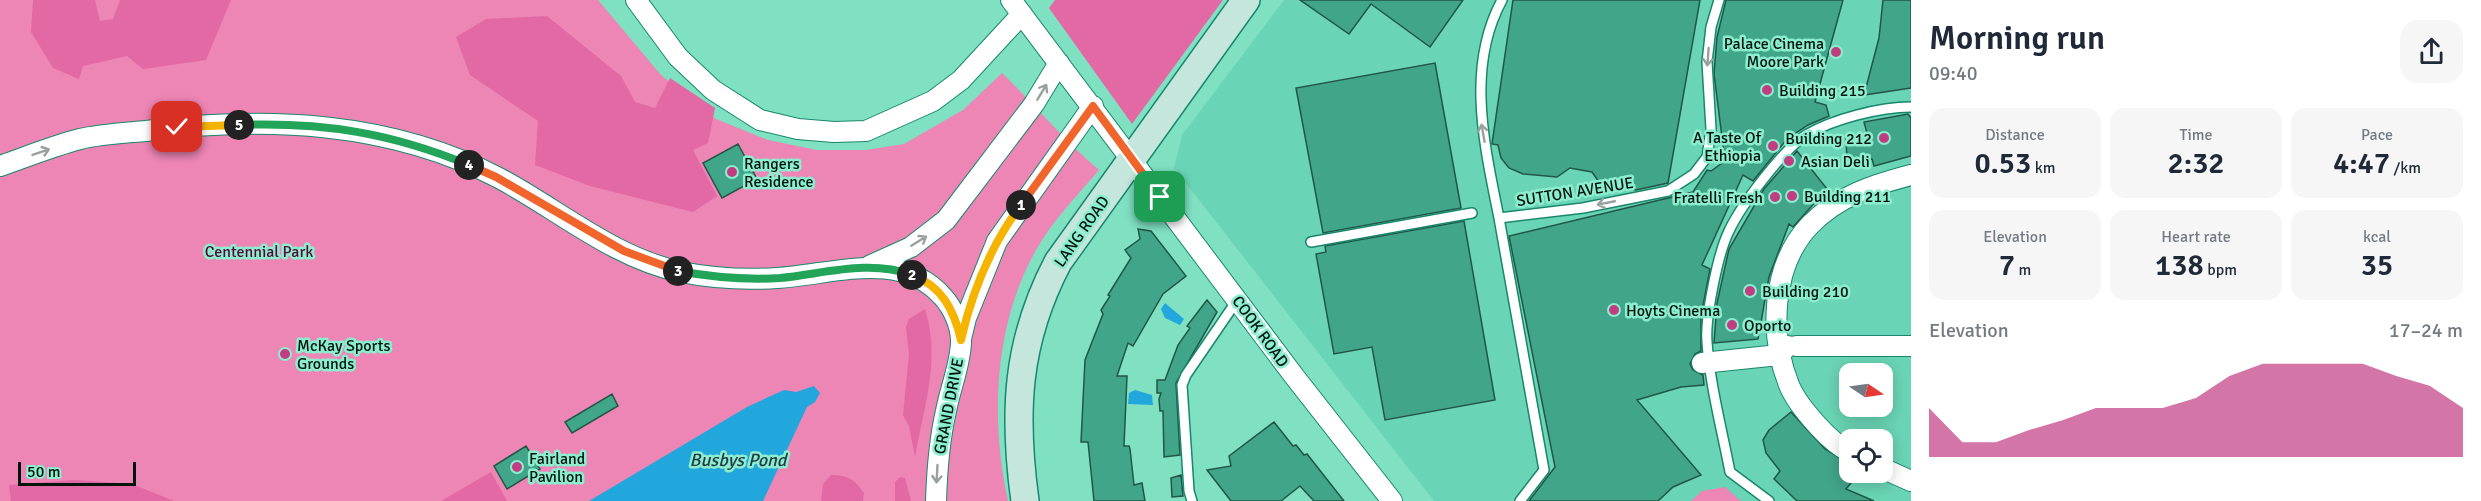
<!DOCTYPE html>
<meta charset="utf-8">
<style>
body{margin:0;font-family:Signika,sans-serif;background:#f6f6f7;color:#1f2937;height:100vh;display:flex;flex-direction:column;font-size:22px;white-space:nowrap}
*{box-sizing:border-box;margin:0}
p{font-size:20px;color:#747a83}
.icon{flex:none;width:33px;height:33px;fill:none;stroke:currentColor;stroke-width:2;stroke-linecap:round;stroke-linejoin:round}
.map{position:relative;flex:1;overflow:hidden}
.sheet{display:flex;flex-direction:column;background:#fff;width:570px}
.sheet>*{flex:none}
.needle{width:39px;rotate:103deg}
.fabs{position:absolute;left:1839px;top:363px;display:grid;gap:12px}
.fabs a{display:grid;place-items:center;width:54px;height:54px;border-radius:12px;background:#fff;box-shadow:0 3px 15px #0003;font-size:30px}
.scale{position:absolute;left:18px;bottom:15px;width:118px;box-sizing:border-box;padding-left:6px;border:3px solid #01140e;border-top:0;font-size:16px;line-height:21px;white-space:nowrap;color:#01140e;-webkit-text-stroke:4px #8cedcf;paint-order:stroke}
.pin{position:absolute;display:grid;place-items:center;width:51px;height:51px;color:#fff;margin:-26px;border-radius:12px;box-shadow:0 3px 9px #0006}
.km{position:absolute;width:30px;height:30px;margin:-15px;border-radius:50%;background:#222;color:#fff;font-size:16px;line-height:30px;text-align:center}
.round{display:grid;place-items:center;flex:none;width:63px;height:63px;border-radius:18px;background:#f6f6f7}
.summary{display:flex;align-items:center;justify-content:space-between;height:102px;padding:0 18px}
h1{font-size:33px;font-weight:600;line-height:45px}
.metrics{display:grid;grid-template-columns:repeat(3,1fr);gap:9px;height:102px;padding:6px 18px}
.metrics div{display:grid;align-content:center;border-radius:15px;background:#f6f6f7;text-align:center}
.metrics b{font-size:30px;font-weight:600}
.metrics small{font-size:16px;font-weight:400}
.metrics p{font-size:16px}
.chart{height:168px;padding:12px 18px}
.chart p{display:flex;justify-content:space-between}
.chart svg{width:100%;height:108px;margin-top:6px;fill:#c13d82;opacity:.7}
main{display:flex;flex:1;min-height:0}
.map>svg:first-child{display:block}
</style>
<main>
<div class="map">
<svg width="1911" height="501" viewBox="0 0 1911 501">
<rect width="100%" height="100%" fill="#7fe0c2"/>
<path fill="#6ad5b6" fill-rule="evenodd" d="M1284 0H1911V501H1434L1174 168 1182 135ZM1850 374H1882V406H1850ZM1850 440H1882V472H1850Z"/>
<path fill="#ed85b5" d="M0 0H598L661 75 716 119 768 140 817 150H866L904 144 963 110 1002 73C1035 105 1064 140 1099 170 1077 196 1053 220 1036 250 994 324 990 419 1008 501H0Z
M1725 487 1741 501H1691L1702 491Z"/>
<path fill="#e369a4" d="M33 0H95L100 21 113 19 120 0H231L206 60 143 69 127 56 83 66 79 79 53 68 31 32Z
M1055 0H1223L1132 124 1049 8Z
M547 16 621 76 635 102 655 108 670 78 715 108 708 143 693 150 717 196 693 212 590 186 535 165 538 121 470 75 456 37 486 19Z
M925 309C941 360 924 406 915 457L909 426 903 415 909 354 906 327 909 319Z
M491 472 507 501H441Z
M831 475C848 475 855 480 864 493L863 501H821L823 484Z
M900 477 905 478 911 501H895V482Z
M74 480 132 484 174 501H11L9 485Z"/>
<path fill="#22a7dd" d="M1165 303 1184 319 1180 325 1165 318 1161 309Z
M814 386 820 393 815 402 807 407 763 501H589L747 407 784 390 796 392Z
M1135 390 1152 395 1153 405 1128 404 1129 393Z"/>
<path fill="#41a58a" stroke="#225647" stroke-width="1.5" d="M1300 0H1463L1430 47 1371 4 1349 34Z
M1513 0H1700L1668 183 1636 190 1599 182 1592 172 1570 168 1557 177 1523 174 1509 168 1501 158 1498 145 1492 144Z
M1726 0H1843L1815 102 1826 105 1829 116 1808 125 1787 139 1753 181 1743 175 1702 265 1710 269 1701 316V351L1695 354 1690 364 1693 370 1703 375 1704 385 1681 387 1637 400 1701 475 1673 487 1658 501H1529L1555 467 1509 236 1693 192 1707 170 1711 171 1725 161 1714 74 1717 37Z
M1883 0H1911V88L1864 95 1879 38Z
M1435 63 1461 208 1323 233 1296 88Z
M1908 114 1911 118V156L1874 166 1872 159 1847 160 1846 139 1868 137 1864 122Z
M738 144 757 179 722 198 703 163Z
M1797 151 1827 189 1793 227 1789 224 1769 277 1758 339 1714 343 1717 303 1729 249 1764 189Z
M1464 221 1495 400 1385 420 1372 347 1334 354 1316 254 1326 252 1325 246Z
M1138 229 1151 231 1186 276 1163 294 1133 346 1128 343 1117 376H1127L1124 446H1129L1130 449 1134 485 1142 483 1145 501H1094L1088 442H1081L1085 360 1103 314 1101 310 1110 296 1108 295 1131 258 1125 250 1140 239Z
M1207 300 1217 312 1176 383 1180 455 1164 457 1163 411H1160L1159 399 1161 393H1157V380H1165L1178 345 1190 328 1187 326Z
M612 394 618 406 572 433 565 422Z
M1791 412 1825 449 1850 464V472H1860L1846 489 1874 501H1797L1774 479 1780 471 1766 453 1763 440 1769 430Z
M1274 422 1293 446 1296 445 1304 455 1307 454 1344 501H1314L1300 486 1281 501H1231L1207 470 1231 466 1229 456Z
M526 446 540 469 507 489 494 466Z
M1181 475 1183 496 1172 497 1171 478Z"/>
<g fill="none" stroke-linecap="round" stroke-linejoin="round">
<defs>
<path id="lane" d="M1502 0C1465 68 1485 147 1499 218L1583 208 1668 191 1694 174 1707 157 1711 129 1707 62 1711 27 1719 0
M1499 218 1544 470 1520 501
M1311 242 1472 213
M1192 501 1189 491 1182 385 1186 375 1238 299
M1769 501 1730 472C1722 430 1710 385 1707 342 1705 317 1718 253 1729 231 1741 205 1783 150 1806 135 1833 119 1880 107 1911 107"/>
<path id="street" d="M636 0 678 57 713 90 760 120 798 129 834 132 866 131 933 101 961 80 1022 14
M1011 0 1294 376 1392 501
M0 166C26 157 53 146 80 139 101 134 124 133 146 131 266 116 390 121 499 178 559 210 614 258 681 272 711 278 746 280 777 278 832 275 900 248 943 297 953 308 961 326 961 341 961 363 950 389 946 411 939 441 937 470 936 501
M869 266 911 247 946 220 1034 104 1059 63
M961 339 966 318 997 241 1093 106
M1796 346H1911
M1702 363 1779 355 1788 346
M1850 452C1837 446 1827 436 1818 426 1807 414 1795 400 1789 385 1769 335 1771 266 1810 225 1838 196 1873 185 1911 175
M1882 468 1911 481"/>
<path id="secondary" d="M1025 501C1013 413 1016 342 1058 262L1246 0"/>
</defs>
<use href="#lane" stroke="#18876d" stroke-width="12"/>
<use href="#street" stroke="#18876d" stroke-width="22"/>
<use href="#secondary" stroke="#18876d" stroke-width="30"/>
<use href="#lane" stroke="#fff" stroke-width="9"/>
<use href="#street" stroke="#fff" stroke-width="20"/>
<use href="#secondary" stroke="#c5e6dd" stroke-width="27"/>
</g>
<defs><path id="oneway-shaft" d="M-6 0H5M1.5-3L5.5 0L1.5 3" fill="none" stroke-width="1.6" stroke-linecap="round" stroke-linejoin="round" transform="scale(1.5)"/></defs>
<g stroke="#99a19f">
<use href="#oneway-shaft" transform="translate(1708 57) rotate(94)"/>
<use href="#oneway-shaft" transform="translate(1042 92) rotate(-59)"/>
<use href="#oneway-shaft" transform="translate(1483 133) rotate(-100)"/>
<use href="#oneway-shaft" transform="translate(41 152) rotate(-19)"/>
<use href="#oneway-shaft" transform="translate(1606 203) rotate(169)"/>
<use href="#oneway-shaft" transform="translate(919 241) rotate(-32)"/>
<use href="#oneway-shaft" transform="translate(937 474) rotate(93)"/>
</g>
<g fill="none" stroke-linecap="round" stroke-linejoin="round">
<defs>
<path id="split-1" d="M1021 205 1093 106 1160 197"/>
<path id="split-2" d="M912 275C942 286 954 310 961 340 972 292 991 245 1021 205"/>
<path id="split-3" d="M678 271C711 277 747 280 780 278 823 274 869 259 912 275"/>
<path id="split-4" d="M469 165 496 177 624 251 678 271"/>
<path id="split-5" d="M239 125C324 122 391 133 469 165"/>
<path id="split-6" d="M177 127 239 125"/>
</defs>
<use href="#split-1" stroke="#fff" stroke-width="12"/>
<use href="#split-2" stroke="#fff" stroke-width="12"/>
<use href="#split-3" stroke="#fff" stroke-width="12"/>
<use href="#split-4" stroke="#fff" stroke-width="12"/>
<use href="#split-5" stroke="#fff" stroke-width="12"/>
<use href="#split-6" stroke="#fff" stroke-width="12"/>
<use href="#split-1" stroke="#f0652b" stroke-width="8"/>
<use href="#split-2" stroke="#f5b400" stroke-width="8"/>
<use href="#split-3" stroke="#22a559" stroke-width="8"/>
<use href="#split-4" stroke="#f0652b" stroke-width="8"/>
<use href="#split-5" stroke="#22a559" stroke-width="8"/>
<use href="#split-6" stroke="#f5b400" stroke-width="8"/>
</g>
<g fill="#c13d82" stroke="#8cedcf" stroke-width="2">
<circle cx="1836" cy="52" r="6"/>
<circle cx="1767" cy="90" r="6"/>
<circle cx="1884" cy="138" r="6"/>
<circle cx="1773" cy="146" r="6"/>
<circle cx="1789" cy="161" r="6"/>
<circle cx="732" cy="172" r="6"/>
<circle cx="1792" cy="196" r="6"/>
<circle cx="1775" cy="197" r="6"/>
<circle cx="1750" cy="291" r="6"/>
<circle cx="1614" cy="310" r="6"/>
<circle cx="1732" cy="325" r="6"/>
<circle cx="285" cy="354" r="6"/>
<circle cx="517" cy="467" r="6"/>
</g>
<g text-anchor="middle" stroke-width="5" stroke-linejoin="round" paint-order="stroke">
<g font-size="16" fill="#01140e" stroke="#8cedcf" text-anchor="start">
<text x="1824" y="49" text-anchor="end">Palace Cinema<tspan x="1824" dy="18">Moore Park</tspan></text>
<text x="1779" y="96">Building 215</text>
<text x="1761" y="143" text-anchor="end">A Taste Of<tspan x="1761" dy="18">Ethiopia</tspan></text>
<text x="1872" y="144" text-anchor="end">Building 212</text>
<text x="1801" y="167">Asian Deli</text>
<text x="744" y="169">Rangers<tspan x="744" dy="18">Residence</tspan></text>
<text x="1804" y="202">Building 211</text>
<text x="1763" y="203" text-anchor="end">Fratelli Fresh</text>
<text x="1762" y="297">Building 210</text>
<text x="1626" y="316">Hoyts Cinema</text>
<text x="1744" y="331">Oporto</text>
<text x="297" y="351">McKay Sports<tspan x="297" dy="18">Grounds</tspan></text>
<text x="529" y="464">Fairland<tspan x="529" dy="18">Pavilion</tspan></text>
</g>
<g font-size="16" fill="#01140e" stroke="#8cedcf">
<text transform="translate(1575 191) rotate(-9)" y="6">SUTTON AVENUE</text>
<text transform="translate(1081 231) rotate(-55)" y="6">LANG ROAD</text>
<text transform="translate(1261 331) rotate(54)" y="6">COOK ROAD</text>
<text transform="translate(948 406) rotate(-79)" y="6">GRAND DRIVE</text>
</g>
<g font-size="16" fill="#560735" stroke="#8cedcf">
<text x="259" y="257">Centennial Park</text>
</g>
<g font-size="18" font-style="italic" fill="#213b48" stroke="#8cedcf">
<text x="738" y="466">Busbys Pond</text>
</g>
</g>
</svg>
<div class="fabs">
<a><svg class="needle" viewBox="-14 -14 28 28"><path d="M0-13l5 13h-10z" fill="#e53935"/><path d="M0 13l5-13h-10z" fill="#747a83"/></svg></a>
<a><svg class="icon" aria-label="locate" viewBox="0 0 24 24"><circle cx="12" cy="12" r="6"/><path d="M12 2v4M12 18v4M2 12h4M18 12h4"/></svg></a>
</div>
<div class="scale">50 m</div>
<div class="pin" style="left:1160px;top:197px;background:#1e9e55"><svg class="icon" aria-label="arrive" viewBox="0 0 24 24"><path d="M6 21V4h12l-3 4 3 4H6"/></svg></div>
<div class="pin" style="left:177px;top:127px;background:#d93025"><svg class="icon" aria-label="check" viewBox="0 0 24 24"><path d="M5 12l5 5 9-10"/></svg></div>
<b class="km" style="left:1021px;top:205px">1</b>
<b class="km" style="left:912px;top:275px">2</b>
<b class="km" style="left:678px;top:271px">3</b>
<b class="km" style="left:469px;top:165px">4</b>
<b class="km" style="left:239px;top:125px">5</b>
</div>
<section class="sheet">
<div class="summary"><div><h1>Morning run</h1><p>09:40</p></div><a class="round"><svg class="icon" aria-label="share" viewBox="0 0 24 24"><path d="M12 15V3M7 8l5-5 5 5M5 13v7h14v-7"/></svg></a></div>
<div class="metrics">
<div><p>Distance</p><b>0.53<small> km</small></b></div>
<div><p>Time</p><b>2:32</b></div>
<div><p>Pace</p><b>4:47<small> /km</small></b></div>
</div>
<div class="metrics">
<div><p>Elevation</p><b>7<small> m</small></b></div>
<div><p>Heart rate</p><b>138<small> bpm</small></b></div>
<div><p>kcal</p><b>35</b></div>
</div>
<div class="chart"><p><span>Elevation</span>17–24 m</p>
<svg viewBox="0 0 160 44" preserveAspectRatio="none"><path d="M0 44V24L10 38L20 38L30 33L40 29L50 24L60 24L70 24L80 20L90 11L100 6L110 6L120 6L130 6L140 11L150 15L160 24V44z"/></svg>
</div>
</section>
</main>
